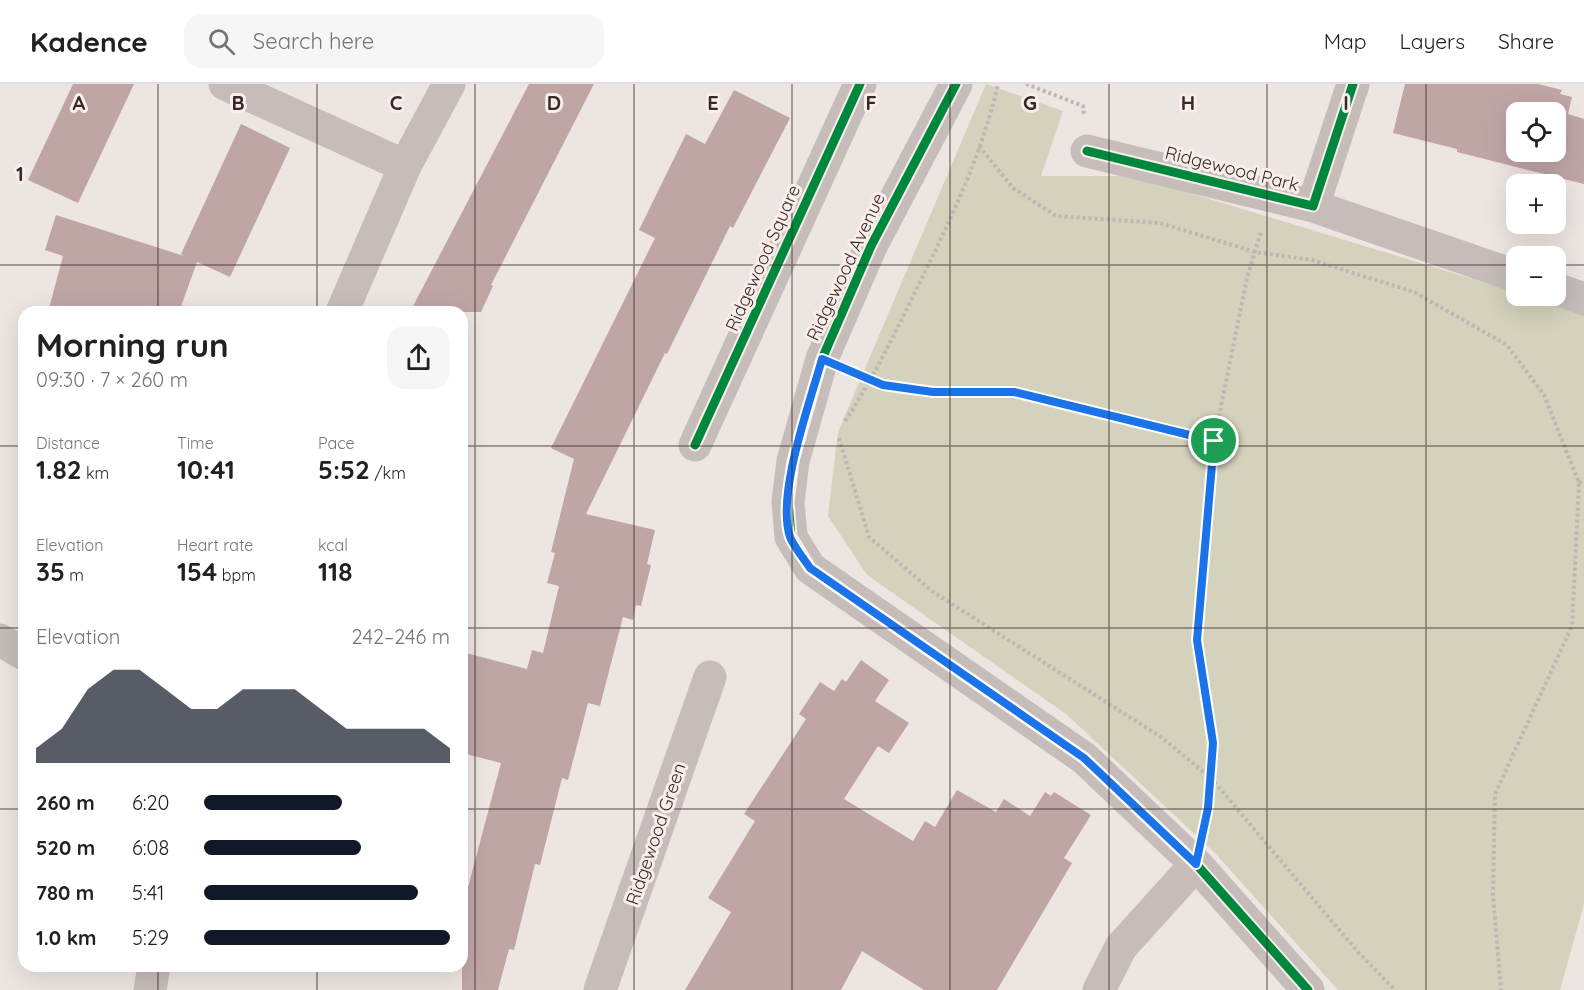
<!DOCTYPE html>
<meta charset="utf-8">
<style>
body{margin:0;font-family:Quicksand,sans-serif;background:#f6f6f6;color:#202124;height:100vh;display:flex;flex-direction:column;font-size:22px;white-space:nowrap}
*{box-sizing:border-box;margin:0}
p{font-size:20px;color:#757577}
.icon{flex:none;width:33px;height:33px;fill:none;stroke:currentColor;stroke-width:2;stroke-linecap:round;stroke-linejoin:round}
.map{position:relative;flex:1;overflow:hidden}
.details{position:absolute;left:18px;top:222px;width:450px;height:666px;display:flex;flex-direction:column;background:#fff;border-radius:18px;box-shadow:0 6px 24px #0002}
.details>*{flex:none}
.tools{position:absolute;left:1506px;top:18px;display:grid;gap:12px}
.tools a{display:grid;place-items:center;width:60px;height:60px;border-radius:12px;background:#fff;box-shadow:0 6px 24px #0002;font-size:30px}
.pin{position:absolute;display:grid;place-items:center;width:51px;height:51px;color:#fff;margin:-26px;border:3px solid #fff;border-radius:50%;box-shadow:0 2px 6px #0007}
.round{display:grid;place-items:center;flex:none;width:63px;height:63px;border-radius:18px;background:#f6f6f6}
.headline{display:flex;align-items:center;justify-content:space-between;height:102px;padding:0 18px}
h1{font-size:33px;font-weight:700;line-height:45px}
.stats{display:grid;grid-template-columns:repeat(3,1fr);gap:9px;height:102px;padding:6px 18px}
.stats div{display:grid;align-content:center}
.stats b{font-size:26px;font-weight:700}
.stats small{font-size:16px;font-weight:400}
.stats p{font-size:16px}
.chart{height:168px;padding:12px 18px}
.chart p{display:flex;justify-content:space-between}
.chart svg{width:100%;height:108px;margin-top:6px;fill:#111827;opacity:.7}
ul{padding:0 18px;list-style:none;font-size:20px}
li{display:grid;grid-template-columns:96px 72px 1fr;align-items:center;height:45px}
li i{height:15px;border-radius:8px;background:#111827}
header{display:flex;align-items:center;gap:36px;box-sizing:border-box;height:84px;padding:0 30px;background:#fff;border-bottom:2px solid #e0e0e0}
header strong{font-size:28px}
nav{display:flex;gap:33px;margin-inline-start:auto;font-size:21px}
.search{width:420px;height:54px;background:#f6f6f6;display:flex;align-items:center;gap:15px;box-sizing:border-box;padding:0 21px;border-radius:18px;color:#757577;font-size:22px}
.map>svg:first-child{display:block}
</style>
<header>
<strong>Kadence</strong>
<div class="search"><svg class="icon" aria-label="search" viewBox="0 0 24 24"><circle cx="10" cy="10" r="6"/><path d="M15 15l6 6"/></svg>Search here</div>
<nav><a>Map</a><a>Layers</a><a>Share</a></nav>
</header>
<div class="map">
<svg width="1584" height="906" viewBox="0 0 1584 906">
<rect width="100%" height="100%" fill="#ede5e2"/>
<path fill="#d4d1bc" d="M986 0 1063 27 1041 92H1134L1516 208V212H1527L1584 229V820L1560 906H1338L1214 768 1066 630 867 491 828 432 838 348Z"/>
<path fill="#c0a5a5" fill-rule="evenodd" d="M73 0H134L78 119 28 96Z
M529 0H594L491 201 493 202 481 228H410Z
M1405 0H1538L1562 6 1560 10 1572 13 1568 30 1584 35V100L1457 68V65L1393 49ZM1516 28H1556V68H1516Z
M734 6 790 34 733 144 730 142 667 270 665 269 586 430 655 446 647 480 651 481 641 522 636 521 633 536 623 533 600 622 588 619 568 696 562 694 540 781 535 780 514 866 509 865 498 906H462V826L501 679 462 669V568L527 585 532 566 543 569 559 502 547 499 555 469 551 468 574 375 551 364 655 154 639 146 686 50 705 60Z
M241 40 290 64 230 193 197 178 179 228H48L63 172 45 166 56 131 184 172 181 170Z
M861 576 889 596 875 617 909 639 889 669 878 662 844 715 913 757 925 737 935 743 957 706 996 728 1004 715 1030 732 1045 708 1051 712 1054 708 1091 731 1064 774 1072 779 997 906H924L862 867 841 906H685L731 828 708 814 755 737 744 730 806 635 799 630 820 598 834 607 842 595 846 598Z"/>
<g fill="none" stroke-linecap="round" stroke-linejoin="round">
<path stroke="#bfb5b3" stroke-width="4" stroke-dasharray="3 3" stroke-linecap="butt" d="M1026 0 1083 22 1084 30
M979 62 1013 104 1056 132 1160 139 1255 168 1312 176 1414 208 1507 261 1544 311 1579 399 1572 542 1495 710 1493 811 1501 906
M857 290 883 301 933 308H1015L1214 357
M845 337C873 294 895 250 917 204 949 139 982 71 998 0
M839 354 869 453 933 508 1161 653 1211 694 1357 867 1395 906
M1579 399 1584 395
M1205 738 1213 659 1197 556 1214 357 1247 194 1261 148"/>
<path stroke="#c6bdbb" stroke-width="33" d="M225 0 405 82 449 0
M956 0 871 162 822 275 793 377 788 418 791 453 810 484 1084 674 1196 780 1308 906
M1087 67 1313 122 1353 0
M1313 122 1516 192
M1556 205 1584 215
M342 228 405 82
M695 361 860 0
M0 556 24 570
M150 906 154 882
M600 906 710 593
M1099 906 1121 863 1196 780"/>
<defs>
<path id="cycleway" d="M956 0 871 162 822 275 793 377 788 418 791 453 810 484 1084 674 1196 780 1308 906
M1087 67 1313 122 1353 0
M695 361 860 0"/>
</defs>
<use href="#cycleway" stroke="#f9eee9" stroke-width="13"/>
<use href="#cycleway" stroke="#00873e" stroke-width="9"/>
</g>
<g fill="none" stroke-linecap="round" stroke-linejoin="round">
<defs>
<path id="route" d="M822 275 883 301 933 308H1014L1214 357 1197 556 1213 659 1208 724 1196 780 1084 674 810 484C804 475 794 463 790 453 776 410 810 319 822 275Z"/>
</defs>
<use href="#route" stroke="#fff" stroke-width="12"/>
<use href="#route" stroke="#1a73e8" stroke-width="8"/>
</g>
<path fill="none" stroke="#372929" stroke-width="1.5" stroke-opacity="0.55" d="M158 0V228M317 0V228M475 0V906M634 0V906M792 0V906M950 0V906M1109 0V906M1267 0V906M1426 0V906M0 181H1516M1556 181H1584M0 362H24M462 362H1584M0 544H24M462 544H1584M0 725H24M462 725H1584M158 882V906M317 882V906"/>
<g text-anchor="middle" stroke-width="6" stroke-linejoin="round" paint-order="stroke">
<g font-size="18" fill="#372929" stroke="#f9eee9">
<text transform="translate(1232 85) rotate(14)" y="6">Ridgewood Park</text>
<text transform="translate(763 174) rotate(-66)" y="6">Ridgewood Square</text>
<text transform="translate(846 183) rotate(-65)" y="6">Ridgewood Avenue</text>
<text transform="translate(656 750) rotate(-71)" y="6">Ridgewood Green</text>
</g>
</g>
<g font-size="20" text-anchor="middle" font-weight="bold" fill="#372929" stroke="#f9eee9" stroke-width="6" stroke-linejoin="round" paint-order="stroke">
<text x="79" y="26">A</text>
<text x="238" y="26">B</text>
<text x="396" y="26">C</text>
<text x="554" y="26">D</text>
<text x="713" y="26">E</text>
<text x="871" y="26">F</text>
<text x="1030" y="26">G</text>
<text x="1188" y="26">H</text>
<text x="1346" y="26">I</text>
<text x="20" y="97">1</text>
</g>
</svg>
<div class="tools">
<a><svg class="icon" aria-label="locate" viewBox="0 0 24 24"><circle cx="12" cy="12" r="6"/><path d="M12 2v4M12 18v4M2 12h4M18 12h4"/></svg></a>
<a>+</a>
<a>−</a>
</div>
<div class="pin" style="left:1214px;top:357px;background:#1e9e55"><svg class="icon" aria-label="arrive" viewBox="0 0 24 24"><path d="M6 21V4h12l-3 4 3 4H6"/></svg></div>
<section class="details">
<div class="headline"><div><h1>Morning run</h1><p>09:30 · 7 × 260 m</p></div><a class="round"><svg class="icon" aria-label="share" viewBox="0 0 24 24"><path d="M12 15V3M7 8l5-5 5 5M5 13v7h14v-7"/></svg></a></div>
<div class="stats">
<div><p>Distance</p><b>1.82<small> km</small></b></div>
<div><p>Time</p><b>10:41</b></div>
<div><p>Pace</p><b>5:52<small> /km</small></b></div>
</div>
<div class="stats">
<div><p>Elevation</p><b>35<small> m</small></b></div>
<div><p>Heart rate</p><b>154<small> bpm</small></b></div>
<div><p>kcal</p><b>118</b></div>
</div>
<div class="chart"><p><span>Elevation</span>242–246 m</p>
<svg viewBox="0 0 160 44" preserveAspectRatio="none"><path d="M0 44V38L10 30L20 14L30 6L40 6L50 14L60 22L70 22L80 14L90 14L100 14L110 22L120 30L130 30L140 30L150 30L160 38V44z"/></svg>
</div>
<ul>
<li><b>260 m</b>6:20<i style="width:56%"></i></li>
<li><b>520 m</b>6:08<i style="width:64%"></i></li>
<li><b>780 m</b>5:41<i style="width:87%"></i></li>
<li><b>1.0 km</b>5:29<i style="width:100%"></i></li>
</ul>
</section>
</div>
